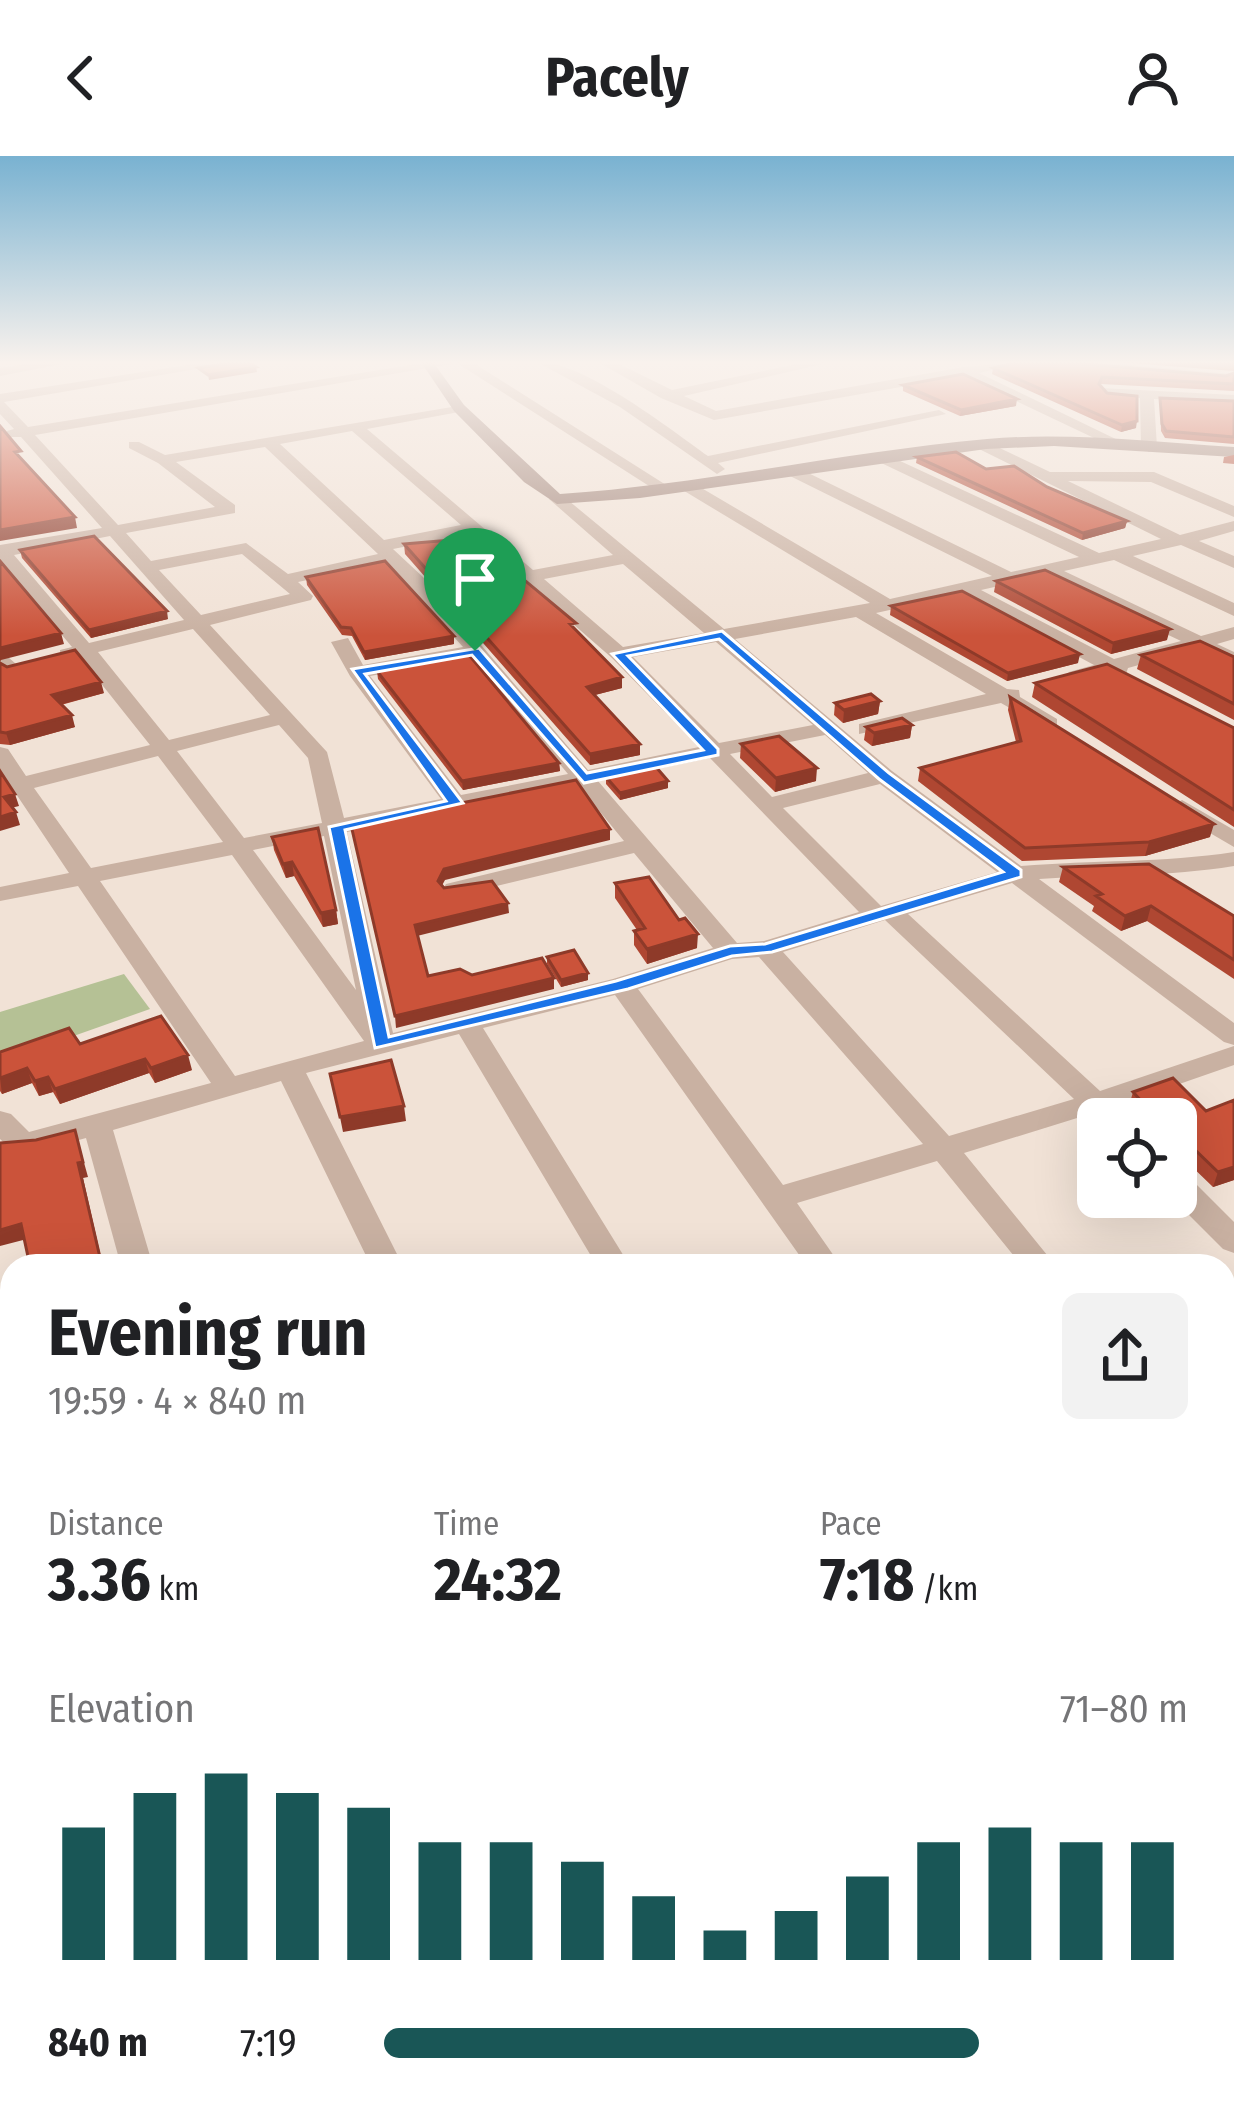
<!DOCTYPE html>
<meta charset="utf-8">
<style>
body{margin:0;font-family:"Fira Sans Condensed",sans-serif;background:#f2f2f2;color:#202124;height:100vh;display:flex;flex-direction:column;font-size:45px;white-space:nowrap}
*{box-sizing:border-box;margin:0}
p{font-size:39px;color:#757577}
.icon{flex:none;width:66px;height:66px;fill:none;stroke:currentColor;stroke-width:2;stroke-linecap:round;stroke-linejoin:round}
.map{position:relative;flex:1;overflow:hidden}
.panel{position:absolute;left:0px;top:1098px;width:1236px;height:861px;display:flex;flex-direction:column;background:#fff;border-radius:36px 36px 0 0;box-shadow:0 12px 48px #0002}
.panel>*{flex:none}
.controls{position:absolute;left:1077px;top:942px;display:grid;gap:24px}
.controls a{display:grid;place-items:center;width:120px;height:120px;border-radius:18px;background:#fff;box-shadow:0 12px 48px #0002;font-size:60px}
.pin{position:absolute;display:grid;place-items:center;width:102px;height:102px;color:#fff;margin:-123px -51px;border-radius:50% 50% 50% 0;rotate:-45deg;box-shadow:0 0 12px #0007}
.pin .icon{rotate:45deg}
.round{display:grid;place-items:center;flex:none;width:126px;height:126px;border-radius:18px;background:#f2f2f2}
.headline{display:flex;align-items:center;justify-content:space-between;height:204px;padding:0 48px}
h1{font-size:66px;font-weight:700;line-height:90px}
.figures{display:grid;grid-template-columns:repeat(3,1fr);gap:18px;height:204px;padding:12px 48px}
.figures div{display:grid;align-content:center}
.figures b{font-size:60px;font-weight:700}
.figures small{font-size:33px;font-weight:400}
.figures p{font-size:33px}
.chart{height:336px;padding:24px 48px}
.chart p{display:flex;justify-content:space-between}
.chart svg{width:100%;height:216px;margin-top:12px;stroke:#195656;stroke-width:6}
ul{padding:0 48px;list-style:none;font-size:39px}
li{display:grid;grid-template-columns:192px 144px 1fr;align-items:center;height:90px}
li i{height:30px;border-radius:15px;background:#195656}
header{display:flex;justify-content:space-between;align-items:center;height:156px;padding:0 48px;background:#fff;font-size:54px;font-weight:700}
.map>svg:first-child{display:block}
</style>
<header><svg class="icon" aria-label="back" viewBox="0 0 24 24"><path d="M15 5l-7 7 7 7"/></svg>Pacely<svg class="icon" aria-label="person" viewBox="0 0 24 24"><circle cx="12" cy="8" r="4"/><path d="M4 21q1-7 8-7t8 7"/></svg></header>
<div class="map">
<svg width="1234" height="1958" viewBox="0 0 1234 1958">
<rect width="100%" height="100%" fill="#f1e2d6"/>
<path fill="#b5c195" d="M124 818 150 853 0 906V856Z"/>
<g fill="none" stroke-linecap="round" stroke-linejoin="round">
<path fill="#c9b1a2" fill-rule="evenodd" d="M41 206H72L0 220V212Z
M207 206H237L4 246 28 271 429 206H472L674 334 660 337 457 207 35 279 118 369 215 351 158 307 129 292V286H139L165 299 464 249 459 256 367 273 533 414 613 399 549 343 563 340 724 473 870 447 681 333V327H693L890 443 992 420 786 318V312H798L1011 416 1079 401 875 304V298H885L1099 397 1161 383 975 291V285H985L1050 316H1154L1234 350V361L1151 326 1068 325 1180 379 1234 365V375L1199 385 1234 400V412L1181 389 1133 400 1234 447V460L1114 404 1064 415 1201 480 1234 471V483L1217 488 1234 496V509L1197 493 1128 512 1126 518 1110 517 1076 526 1066 520 1069 516 1094 509 962 438 876 457 1007 533 1019 534 1020 541 1057 563V571H1043L1001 547 859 578V568L986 538 856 461 735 483 892 615 1021 710C1093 704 1163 707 1234 696V710C1167 721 1107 718 1039 723L1234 867V889L1224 886 1012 727 908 758 1100 935 1234 890V909L1116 950 1120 956 1115 963 1098 964 1090 958 964 997 1056 1110H1022L937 1005 797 1047 841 1110H807L615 839 483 872 630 1110H597L459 878 306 917 403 1110H371L281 925 113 974 153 1110H121L86 982C55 990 24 1007 0 983V955L11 958 29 976 211 927 78 730 0 745V731L69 717 0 614V591L8 593 26 620 150 589 80 501 60 502V494L72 491 0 405V389L102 372 21 281H7V275L14 273 0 258V238ZM352 275 461 369 384 384 280 288ZM265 291 378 398 288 418 246 387 151 405 126 377 235 357V349L176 306ZM470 378 612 502 699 591 588 614 423 421 393 393ZM110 380 184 464 89 487 14 399ZM242 398 290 438 201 459 159 414ZM387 407 463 491 363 509 348 482 331 486 350 520 441 643 344 662 327 596 210 469 311 444 313 440 298 426ZM623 408 704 477 623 491 544 423ZM1044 420 1181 485 1114 503 981 434ZM193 473 270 559 169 584 98 496ZM716 486 813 569 719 587 633 501ZM471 502 568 618 461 639 370 520ZM279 569 308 602 322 667 244 682 177 595ZM825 579 868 617 772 641 730 598ZM158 600 223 686 91 712 34 632ZM710 602 859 756 764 785 737 787 598 625ZM880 628 997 716 881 750 783 652ZM578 629 624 685 446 728 443 733 446 738 455 740 634 697 713 792 613 823 393 877 347 676ZM324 680 356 834 253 694ZM232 699 364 885 235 920 100 725ZM885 764 1074 943 949 980 783 796ZM759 801 923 988 783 1029 638 833 732 803Z
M537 206C582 204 670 273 708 300L939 254 946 258 718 307 725 313 717 318 620 251Z
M598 206H615L672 234 807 206H831L684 240 716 255 964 211 1025 206 979 217 1126 288 1113 291 963 220 714 264 661 242Z
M1033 206H1096L1232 218 1225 222Z
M1101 232 1234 239V247L1154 243 1157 291 1149 296 1141 291 1140 242 1106 239Z
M0 494 16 508V516L0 520Z
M1182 644 1234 674V691L1174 656 1171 651Z
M1176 1016 1187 1019 1234 1066V1097L1223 1093 1171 1041H1176Z
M1234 1179V1206L1224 1209V1182Z
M1224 1313 1234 1317V1356L1224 1352Z
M12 1410V1446L0 1450V1414Z
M0 1605 12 1609V1740L0 1735Z
M1234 1635V1680L1224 1684V1639Z
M17 1947H67L70 1958H18Z
M349 1947H399L403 1958H351Z
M718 1947H768L773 1958H721Z
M1057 1947H1109L1114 1958H1061Z"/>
<path fill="#9d7f73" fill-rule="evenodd" d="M421 206H433L464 249 560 338C704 328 844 296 987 283 1069 276 1152 286 1234 291V301L1054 290 986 293 640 342 557 348 524 326 454 255Z"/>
</g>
<path fill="#af4732" d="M1116 206H1234V215Z
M993 212 1226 220 1234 217V235L1101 228 1100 230 1136 272 1121 276 992 218Z
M903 229 1016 250 960 260 903 235Z
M1160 242 1234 245V288L1165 282 1161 275Z
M1234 299V308L1223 307 1224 301Z
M917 301 986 313 1127 365 1125 372 1082 384 916 307Z
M404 388 576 474 622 521V532L595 539 640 588V599L590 609 405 398Z
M20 394 168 463 91 482 22 402Z
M306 421 454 480V488L365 504 352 480 342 479 307 429Z
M996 425 1167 484 1111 498 994 436Z
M891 450 1078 507 1007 525 890 459Z
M1141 499 1234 501V564L1137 513Z
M0 507 7 511 104 537 61 549 75 571 10 589 0 588Z
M377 515 559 607 560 615 463 634 378 523Z
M1035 527 1234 572V671L1032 541Z
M1010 541 1210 681 1145 700 1022 705 918 625 920 612 1016 586 1008 554Z
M880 545 878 558 843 567 834 559 835 547Z
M912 569 910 582 872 590 864 584 866 571Z
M741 588 816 625 775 636 740 602Z
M606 621 668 632 620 644 606 628Z
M272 681 336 754 338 768 323 771 294 720 286 722 274 694Z
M1063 711 1234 760V823L1147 765 1121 775 1092 755 1094 750 1059 726Z
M615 727 697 792 647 808 634 789V775L637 774 615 742Z
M547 801 588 824 561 831 547 808Z
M80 888 192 914 155 927 149 917 60 948 53 936 39 940 32 927 2 938 0 935V896Z
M1133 936 1206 955 1234 1024 1213 1031 1185 1004 1176 1007V963H1141L1129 950Z
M1234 1216V1294L1224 1282V1219Z
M783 1947H1031L1037 1958H787Z"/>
<path fill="#8e3a29" d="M256 211 257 216 209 224 208 219Z
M1017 243 1016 250 960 260 961 254Z
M1137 265 1136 272 1121 276 1122 269Z
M75 361 77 372 0 385V374Z
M1127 365 1125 372 1082 384 1083 377Z
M167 455 168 463 91 482 89 474Z
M1170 473 1167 484 1111 498 1113 487Z
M61 477 64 488 1 504 0 506V492Z
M454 480V488L365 504 364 496Z
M1080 498 1078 507 1007 525 1008 517Z
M622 521V532L587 541V531Z
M101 526 104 537 55 550 52 539Z
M880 545 878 558 843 567 844 554Z
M72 559 75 571 10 589 6 577Z
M912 569 910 582 872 590 874 577Z
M640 588V599L590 609V598Z
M559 607 560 615 463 634 462 625Z
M817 612 816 625 775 636 776 622Z
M668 625V632L620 644V637Z
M15 638 19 650 7 653 4 641Z
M16 656 20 669 0 675V661Z
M1214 668 1210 681 1145 700 1149 686Z
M610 673V684L445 724 439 735 438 725 444 713Z
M292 706 294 720 286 722 283 708Z
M508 747 509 757 417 780 415 769Z
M1151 750 1147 765 1121 775 1125 760Z
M336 754 338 768 323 771 321 757Z
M698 778 697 792 647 808V793Z
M588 817V824L561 831V824Z
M554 822V833L396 872 395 860Z
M188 899 192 914 155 927 151 912Z
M145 903 149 917 60 948 55 933Z
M27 912 32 927 2 938 0 922Z
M48 921 53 936 39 940 35 925Z
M404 950 406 965 343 976 340 961Z
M75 974 88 1021 83 1022 103 1110 78 1007Z
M1190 989 1185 1004 1176 1007 1180 993Z
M1234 1011V1024L1213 1031 1218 1016Z
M21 1068 27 1083 0 1090V1074Z
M12 1389V1406L0 1410V1393Z
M1234 1578V1589L1224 1593V1583Z
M676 1947H679V1958H651Z"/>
<path fill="#cb533a" stroke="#8e3a29" stroke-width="3" d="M237 206H248L256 211 208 219 198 212Z
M1019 206H1063L1226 220 1234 217V228L1102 221 1099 228 1107 237 1137 240V265L1122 269 993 212Z
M1191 206H1234V209Z
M963 218 1017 243 961 254 903 229Z
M1160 242 1234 245V281L1166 275 1162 268Z
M0 270 21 295 15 296 75 361 0 374Z
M956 296 986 313 1014 310 1047 331 1127 365 1083 377 917 301Z
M94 380 167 455 89 474 20 394Z
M474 382 576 467 570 468 622 521 587 531 640 588 590 598 404 388Z
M0 405 61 477 0 492Z
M385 405 454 480 364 496 351 472 341 471 306 421Z
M1045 414 1170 473 1113 487 996 425Z
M962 435 1080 498 1008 517 891 450Z
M1200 485 1234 501V548L1141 499Z
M75 494 101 526 52 539 72 559 6 577 0 576V507L7 511Z
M469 499 559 607 462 625 377 515Z
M1107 508 1234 572V654L1035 527Z
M871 538 880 545 844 554 835 547Z
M1010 541 1214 668 1149 686 1025 692 920 612 1021 585Z
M902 562 912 569 874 577 866 571Z
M779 580 817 612 776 622 741 588Z
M656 611 668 625 620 637 606 621Z
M0 615 15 638 4 641 16 656 0 661Z
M576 624 610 673 444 713 438 725 444 732 492 725 508 747 415 769 428 820 460 813 472 819 542 802 554 822 395 860 351 669Z
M318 672 336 754 321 757 292 706 283 708 272 681Z
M1149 708 1234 760V804L1151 750 1125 760 1096 740 1102 738 1063 711Z
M649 721 679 764 685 762 698 778 647 793 634 775 645 772 615 727Z
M574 794 588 817 561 824 547 801Z
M161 860 188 899 151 912 145 903 55 933 48 921 35 925 27 912 0 922V896L69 872 80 888Z
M391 904 404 950 340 961 330 918Z
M1173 922 1206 955 1234 944V1011L1218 1016 1190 989 1180 993 1176 989V963H1158L1133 936Z
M75 974 83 1006 78 1007 102 1110H30L21 1068 0 1074V987L36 984Z
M12 1133V1389L0 1393V1136Z
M1234 1216V1271L1226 1261 1224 1262V1219Z
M1224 1346 1234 1356V1578L1224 1583Z
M12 1442V1589L0 1532V1500L6 1498 0 1458Z
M65 1947H305L308 1958H66Z
M413 1947H676L651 1958H416Z
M792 1947H1031L1037 1958H796Z"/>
<linearGradient id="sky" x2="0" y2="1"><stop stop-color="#79b2d1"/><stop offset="0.43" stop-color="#f9f2ed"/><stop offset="1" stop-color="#f9f2ed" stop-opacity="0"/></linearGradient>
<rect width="1234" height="480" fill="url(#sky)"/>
<path fill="#1a73e8" stroke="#fff" stroke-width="3" fill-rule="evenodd" d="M722 475 889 617 1021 714V721L772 796 732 800 628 833 375 892 329 671 446 645 352 513 479 492 587 617 703 594 612 498ZM719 483 879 623 1003 716 765 788 730 790 616 825 389 881 345 674 463 647 365 518 472 499 584 627 718 599V593L628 500Z"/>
</svg>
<div class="controls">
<a><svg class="icon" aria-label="locate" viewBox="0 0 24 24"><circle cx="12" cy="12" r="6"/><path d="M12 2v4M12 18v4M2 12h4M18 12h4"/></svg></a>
</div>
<div class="pin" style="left:475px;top:495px;background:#1e9e55"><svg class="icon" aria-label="arrive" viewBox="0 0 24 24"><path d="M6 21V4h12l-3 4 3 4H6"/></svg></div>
<section class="panel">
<div class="headline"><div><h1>Evening run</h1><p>19:59 · 4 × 840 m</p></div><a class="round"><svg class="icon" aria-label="share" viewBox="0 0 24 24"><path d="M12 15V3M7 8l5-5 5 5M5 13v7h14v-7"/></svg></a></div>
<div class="figures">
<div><p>Distance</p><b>3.36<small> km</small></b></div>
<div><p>Time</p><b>24:32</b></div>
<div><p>Pace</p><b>7:18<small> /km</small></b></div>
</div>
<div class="chart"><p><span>Elevation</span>71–80 m</p>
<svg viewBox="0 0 160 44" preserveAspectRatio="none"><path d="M5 44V17M15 44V10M25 44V6M35 44V10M45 44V13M55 44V20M65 44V20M75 44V24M85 44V31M95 44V38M105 44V34M115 44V27M125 44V20M135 44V17M145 44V20M155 44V20"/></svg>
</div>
<ul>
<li><b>840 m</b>7:19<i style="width:74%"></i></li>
</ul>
</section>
</div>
